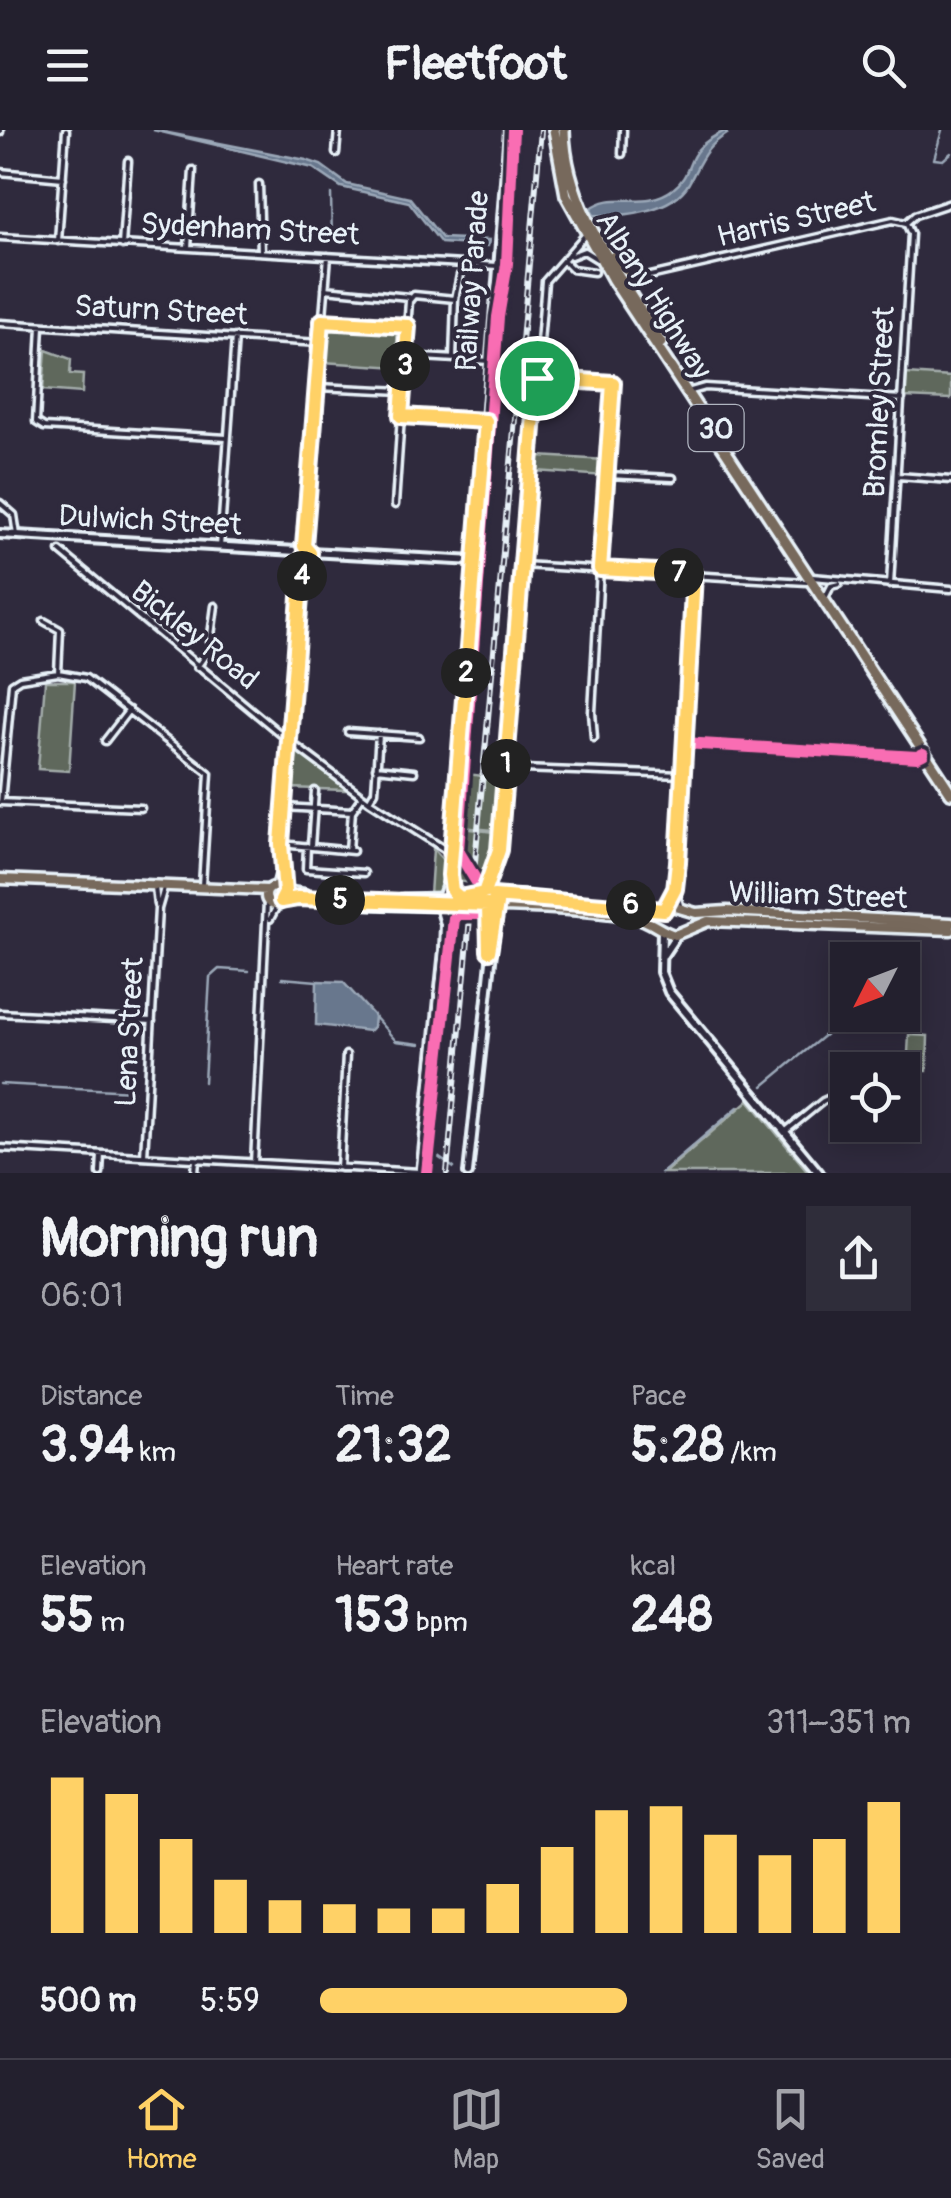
<!DOCTYPE html>
<meta charset="utf-8">
<style>
body{margin:0;font-family:Pangolin,sans-serif;background:#2f2d3a;color:#f1f3f6;height:100vh;display:flex;flex-direction:column;font-size:38px;white-space:nowrap}
*{box-sizing:border-box;margin:0}
p{font-size:32px;color:#a3a3aa}
.icon{flex:none;width:55px;height:55px;fill:none;stroke:currentColor;stroke-width:2;stroke-linecap:round;stroke-linejoin:round}
.map{position:relative;height:1043px;overflow:hidden}
.details{display:flex;flex-direction:column;background:#23202e;flex:1}
.details>*{flex:none}
.needle{width:65px;rotate:228deg}
.buttons{position:absolute;left:830px;top:812px;display:grid;gap:20px}
.buttons a{display:grid;place-items:center;width:90px;height:90px;border-radius:0px;background:#23202e;box-shadow:0 5px 25px #0003,0 0 0 2px #403e4a;font-size:50px}
.pin{position:absolute;display:grid;place-items:center;width:85px;height:85px;color:#fff;margin:-42px;border:5px solid #fff;border-radius:50%;box-shadow:0 2px 10px #0007}
.km{position:absolute;width:50px;height:50px;margin:-25px;border-radius:50%;background:#222;color:#fff;font-size:28px;line-height:50px;text-align:center}
.round{display:grid;place-items:center;flex:none;width:105px;height:105px;border-radius:0px;background:#2f2d3a}
.headline{display:flex;align-items:center;justify-content:space-between;height:170px;padding:0 40px}
h1{font-size:55px;font-weight:700;line-height:75px}
.metrics{display:grid;grid-template-columns:repeat(3,1fr);gap:15px;height:170px;padding:10px 40px}
.metrics div{display:grid;align-content:center}
.metrics b{font-size:50px;font-weight:700}
.metrics small{font-size:28px;font-weight:400}
.metrics p{font-size:28px}
.chart{height:280px;padding:20px 40px}
.chart p{display:flex;justify-content:space-between}
.chart svg{width:100%;height:180px;margin-top:10px;stroke:#ffd166;stroke-width:6}
ul{padding:0 40px;list-style:none;font-size:32px}
li{display:grid;grid-template-columns:160px 120px 1fr;align-items:center;height:75px}
li i{height:25px;border-radius:12px;background:#ffd166}
header{display:flex;justify-content:space-between;align-items:center;height:130px;padding:0 40px;background:#23202e;font-size:45px;font-weight:700}
.menu{display:flex;justify-content:space-around;align-items:center;height:140px;border-top:2px solid #403e4a;background:#23202e;font-size:28px;color:#a3a3aa}
.menu a{display:grid;justify-items:center;gap:5px}
.menu .on{color:#ffd166}
.map>svg:first-child{display:block}
</style>
<header><svg class="icon" aria-label="menu" viewBox="0 0 24 24"><path d="M4 6h16M4 12h16M4 18h16"/></svg>Fleetfoot<svg class="icon" aria-label="search" viewBox="0 0 24 24"><circle cx="10" cy="10" r="6"/><path d="M15 15l6 6"/></svg></header>
<div class="map">
<svg width="951" height="1043" viewBox="0 0 951 1043">
<rect width="100%" height="100%" fill="#2f2a3d"/>
<filter id="ink" filterUnits="userSpaceOnUse"><feTurbulence type="fractalNoise" baseFrequency=".01" numOctaves="2"/><feDisplacementMap in="SourceGraphic" scale="20" xChannelSelector="R" yChannelSelector="G"/><feConvolveMatrix kernelMatrix="1 2 1 2 8 2 1 2 1" color-interpolation-filters="sRGB"/></filter>
<g filter="url(#ink)">
<path fill="#5e685c" stroke="#a3acaa" stroke-width="2.5" d="M332 195 397 199 398 237 323 232 325 202Z
M46 220 71 229 70 244 83 245 82 263 43 260Z
M906 244 951 247V269L905 267Z
M538 326 606 330 605 346 536 341Z
M45 551H75L69 641 38 639Z
M295 623H299L348 660 289 658Z
M467 644 499 648 493 700 461 697Z
M462 698 494 702 488 755 456 751Z
M433 719 444 731 442 761 436 765H430Z
M909 905 928 906 927 941 907 940Z
M749 970 809 1043H664Z"/>
<path fill="#67778d" stroke="#9ba8b8" stroke-width="2.5" d="M153 0 306 30 321 35 347 54 410 68 442 108 489 110 488 116 441 113 409 72 341 57 313 38Z
M725 1 727 4C704 18 701 31 689 53 672 82 623 87 594 85L590 79C614 59 644 81 673 59 697 41 680 21 725 1Z
M317 851 343 852 374 886 373 897 369 901 316 895Z"/>
<g fill="none" stroke-linecap="round" stroke-linejoin="round">
<path stroke="#9ba8b8" stroke-width="2.5" d="M942 0 934 29 943 30 951 23
M331 64 332 111
M282 848 317 851
M374 886 396 911 420 914
M204 952 210 847 219 839 249 841
M0 954 133 961
M763 956 832 899
M438 1027 454 1038
M661 1043 738 977"/>
<defs>
<path id="street" d="M0 2V0
M336 23 338 0
M622 24 623 0
M0 42 63 48
M259 54 261 122
M906 93 915 85 951 73
M0 107 498 136
M58 111 66 0
M122 115 128 31
M188 118 193 40
M571 126 584 121 597 129
M564 131 572 139 594 142
M624 152 893 90 906 93
M630 158 647 147
M325 159 409 167
M455 169 460 145
M322 191 407 196
M0 193 320 213
M41 196 36 292 44 297 227 308
M405 226 490 231
M537 247 611 252 615 256 600 439 592 582 594 608
M318 257 403 261
M691 261 705 257 902 269
M401 286 409 171 414 165 455 169 453 229
M607 345 673 348
M898 346 951 350
M0 373 14 385 17 405
M395 375 401 286 486 291
M304 415 328 126
M220 417 235 207
M60 421 289 611 369 671 452 724
M522 435 807 452
M812 447 951 459
M890 455 911 104 906 93
M826 466 831 456 839 454
M44 491 60 500 58 543
M197 537 209 520 215 476
M348 602 419 607
M105 611 129 580
M684 613 917 627 923 624
M376 638 414 642
M522 639 682 645
M369 671 375 661 379 604
M0 672 141 678
M1 672 12 554 20 549 58 543 86 548 209 643 202 755
M284 677 352 681
M281 714 353 721
M307 716 306 739 364 743
M311 716 315 661
M349 720 352 681 361 668
M155 757 157 775
M275 757 279 743
M282 759 281 714 303 428
M675 759 681 778
M481 766 496 738 499 720 545 151 586 104
M667 777 678 732 693 444
M270 789 278 774
M0 883 152 891
M786 1001 823 971 841 963
M0 1018 420 1042
M144 1026 158 779 164 758
M254 1033 267 772
M340 1038 346 925
M100 1043 101 1024
M195 1043 196 1029"/>
<path id="secondary" d="M0 404 297 421
M297 422a6 6 0 1 1 12 0a6 6 0 1 1-12 0Z
M310 422 475 431
M450 746 452 761 460 768
M442 768 450 745 509 0
M662 801 661 842 669 862 819 1043
M488 820 486 788 491 766
M663 825 677 804
M421 1043 444 820 445 794 440 777
M468 1043 497 776"/>
<path id="primary" d="M0 749 268 760
M266 766a9 9 0 1 1 18 0a9 9 0 1 1-18 0Z
M284 761 304 764
M403 769 522 766 656 780 672 776 696 783 727 781 951 793
M281 771 298 768C410 782 522 770 634 787 651 790 660 802 675 805L708 791 951 800"/>
<path id="highway" d="M554 0 566 65 613 150 951 663
M564 0C565 79 622 147 661 213
M614 126 635 148"/>
</defs>
<use href="#street" stroke="#e8f1f8" stroke-width="11"/>
<use href="#secondary" stroke="#e8f1f8" stroke-width="14"/>
<use href="#primary" stroke="#e8f1f8" stroke-width="15"/>
<use href="#highway" stroke="#e8f1f8" stroke-width="16"/>
<use href="#street" stroke="#2f2a3d" stroke-width="4"/>
<use href="#secondary" stroke="#2f2a3d" stroke-width="6"/>
<use href="#primary" stroke="#77695c" stroke-width="8"/>
<use href="#highway" stroke="#77695c" stroke-width="9"/>
<defs>
<path id="rail" d="M447 1043 541 0"/>
</defs>
<use href="#rail" stroke="#e8f1f8" stroke-width="6"/>
<use href="#rail" stroke="#2f2a3d" stroke-width="2.5" stroke-dasharray="8" stroke-linecap="butt"/>
<defs>
<path id="cycleway" d="M684 613 917 627 923 624
M427 1043 454 788 456 784H478L480 757 458 721 498 187 507 134 513 0"/>
</defs>
<use href="#cycleway" stroke="#2f2a3d" stroke-width="19"/>
<use href="#cycleway" stroke="#f96db3" stroke-width="12"/>
</g>
</g>
<g fill="none" stroke-linecap="round" stroke-linejoin="round" filter="url(#ink)">
<defs>
<path id="route" d="M322 191 408 196 401 286 486 291 450 745 452 761 460 768 484 763 499 720 537 248 613 253 600 439 694 444 678 732 675 759 664 780 494 766 497 774 489 821 488 775 298 768 281 771 285 763 281 714 303 428 310 423 304 416Z"/>
</defs>
<use href="#route" stroke="#fff" stroke-width="20"/>
<use href="#route" stroke="#ffd166" stroke-width="12"/>
</g>
<g text-anchor="middle" stroke-width="8" stroke-linejoin="round" paint-order="stroke">
<rect fill="#2f2a3d" stroke="#b0b5c0" stroke-width="2.5" x="688.5" y="275" width="55" height="46" rx="8"/>
<g font-size="28" font-weight="bold" fill="#e8f1f8">
<text x="716" y="308">30</text>
</g>
<g font-size="30" fill="#e8f1f8" stroke="#2f2a3d">
<text transform="translate(796 89) rotate(-13)" y="10">Harris Street</text>
<text transform="translate(250 99) rotate(3)" y="10">Sydenham Street</text>
<text transform="translate(472 151) rotate(-86)" y="10">Railway Parade</text>
<text transform="translate(654 165) rotate(58)" y="10">Albany Highway</text>
<text transform="translate(161 180) rotate(3)" y="10">Saturn Street</text>
<text transform="translate(879 272) rotate(-87)" y="10">Bromley Street</text>
<text transform="translate(150 390) rotate(3)" y="10">Dulwich Street</text>
<text transform="translate(195 505) rotate(39)" y="10">Bickley Road</text>
<text transform="translate(818 765) rotate(2)" y="10">William Street</text>
<text transform="translate(129 902) rotate(-87)" y="10">Lena Street</text>
</g>
</g>
</svg>
<div class="buttons">
<a><svg class="needle" viewBox="-14 -14 28 28"><path d="M0-13l5 13h-10z" fill="#e53935"/><path d="M0 13l5-13h-10z" fill="#a3a3aa"/></svg></a>
<a><svg class="icon" aria-label="locate" viewBox="0 0 24 24"><circle cx="12" cy="12" r="6"/><path d="M12 2v4M12 18v4M2 12h4M18 12h4"/></svg></a>
</div>
<div class="pin" style="left:537px;top:248px;background:#1e9e55"><svg class="icon" aria-label="arrive" viewBox="0 0 24 24"><path d="M6 21V4h12l-3 4 3 4H6"/></svg></div>
<b class="km" style="left:506px;top:634px">1</b>
<b class="km" style="left:466px;top:543px">2</b>
<b class="km" style="left:405px;top:236px">3</b>
<b class="km" style="left:302px;top:446px">4</b>
<b class="km" style="left:340px;top:770px">5</b>
<b class="km" style="left:631px;top:775px">6</b>
<b class="km" style="left:679px;top:443px">7</b>
</div>
<section class="details">
<div class="headline"><div><h1>Morning run</h1><p>06:01</p></div><a class="round"><svg class="icon" aria-label="share" viewBox="0 0 24 24"><path d="M12 15V3M7 8l5-5 5 5M5 13v7h14v-7"/></svg></a></div>
<div class="metrics">
<div><p>Distance</p><b>3.94<small> km</small></b></div>
<div><p>Time</p><b>21:32</b></div>
<div><p>Pace</p><b>5:28<small> /km</small></b></div>
</div>
<div class="metrics">
<div><p>Elevation</p><b>55<small> m</small></b></div>
<div><p>Heart rate</p><b>153<small> bpm</small></b></div>
<div><p>kcal</p><b>248</b></div>
</div>
<div class="chart"><p><span>Elevation</span>311–351 m</p>
<svg viewBox="0 0 160 44" preserveAspectRatio="none"><path d="M5 44V6M15 44V10M25 44V21M35 44V31M45 44V36M55 44V37M65 44V38M75 44V38M85 44V32M95 44V23M105 44V14M115 44V13M125 44V20M135 44V25M145 44V21M155 44V12"/></svg>
</div>
<ul>
<li><b>500 m</b>5:59<i style="width:52%"></i></li>
</ul>
</section>
<nav class="menu">
<a class="on"><svg class="icon" aria-label="home" viewBox="0 0 24 24"><path d="M3 11l9-7 9 7M6 9v11h12V9"/></svg>Home</a>
<a><svg class="icon" aria-label="map" viewBox="0 0 24 24"><path d="M3 6l6-2 6 2 6-2v14l-6 2-6-2-6 2zM9 4v14M15 6v14"/></svg>Map</a>
<a><svg class="icon" aria-label="saved" viewBox="0 0 24 24"><path d="M7 4h10v16l-5-4-5 4z"/></svg>Saved</a>
</nav>
